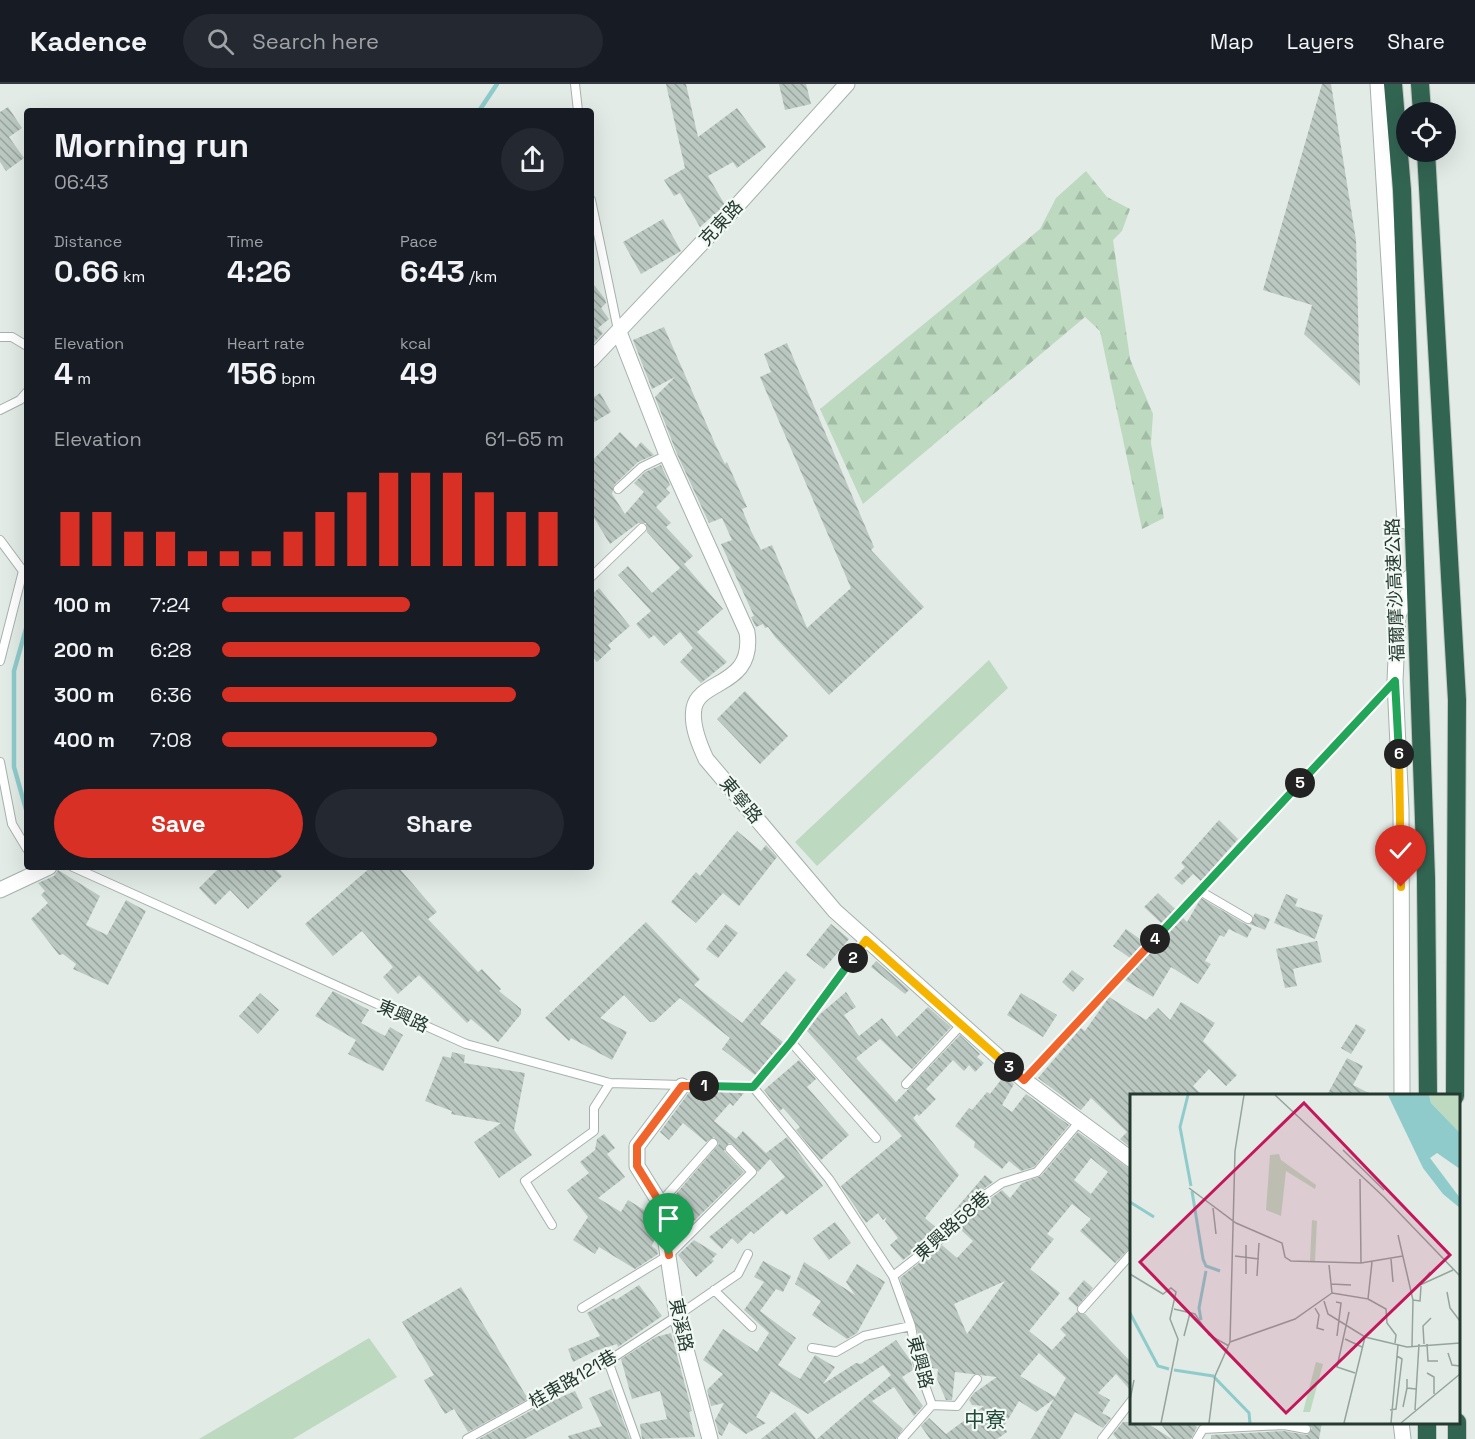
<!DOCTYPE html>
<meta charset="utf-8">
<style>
body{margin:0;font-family:"Space Grotesk","Noto Sans TC",sans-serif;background:#242831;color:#f1f3f6;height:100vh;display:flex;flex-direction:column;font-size:22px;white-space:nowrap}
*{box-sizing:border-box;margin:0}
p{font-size:20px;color:#9ea1a6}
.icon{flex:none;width:33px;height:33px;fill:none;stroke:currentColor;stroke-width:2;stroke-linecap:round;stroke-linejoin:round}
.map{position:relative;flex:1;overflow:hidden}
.drawer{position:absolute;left:24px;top:24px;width:570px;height:762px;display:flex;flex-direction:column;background:#171b24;border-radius:6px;box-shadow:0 6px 24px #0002}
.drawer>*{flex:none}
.buttons{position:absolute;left:1396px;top:18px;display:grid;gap:12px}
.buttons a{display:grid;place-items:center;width:60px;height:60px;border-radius:50%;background:#171b24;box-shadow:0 6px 24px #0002;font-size:30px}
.pin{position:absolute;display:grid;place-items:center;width:51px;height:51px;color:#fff;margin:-62px -26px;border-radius:50% 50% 50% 0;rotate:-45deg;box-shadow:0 0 6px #0007}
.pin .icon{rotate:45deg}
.km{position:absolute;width:30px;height:30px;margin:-15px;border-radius:50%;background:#222;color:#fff;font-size:16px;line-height:30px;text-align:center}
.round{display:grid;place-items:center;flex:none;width:63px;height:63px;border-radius:32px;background:#242831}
.summary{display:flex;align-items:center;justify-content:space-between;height:102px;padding:0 30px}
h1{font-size:33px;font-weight:700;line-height:45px}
.metrics{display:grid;grid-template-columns:repeat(3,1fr);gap:9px;height:102px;padding:6px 30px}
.metrics div{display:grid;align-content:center}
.metrics b{font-size:30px;font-weight:700}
.metrics small{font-size:16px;font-weight:400}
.metrics p{font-size:16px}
.chart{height:168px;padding:12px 30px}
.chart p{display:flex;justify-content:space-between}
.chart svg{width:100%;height:108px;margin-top:6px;stroke:#d93025;stroke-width:6}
.primary-button{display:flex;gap:12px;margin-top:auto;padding:12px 30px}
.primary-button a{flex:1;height:69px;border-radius:36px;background:#d93025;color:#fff;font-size:24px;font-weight:700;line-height:69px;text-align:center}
.primary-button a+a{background:#242831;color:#f1f3f6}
ul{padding:0 30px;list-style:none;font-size:20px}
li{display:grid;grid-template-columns:96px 72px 1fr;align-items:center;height:45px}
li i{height:15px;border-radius:8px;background:#d93025}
header{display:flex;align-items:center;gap:36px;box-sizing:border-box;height:84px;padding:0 30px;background:#171b24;border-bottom:2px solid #363941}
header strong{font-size:28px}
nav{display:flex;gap:33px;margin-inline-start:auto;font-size:21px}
.search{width:420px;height:54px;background:#242831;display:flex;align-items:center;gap:15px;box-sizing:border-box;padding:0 21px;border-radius:33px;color:#9ea1a6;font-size:22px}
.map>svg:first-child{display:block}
</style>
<header>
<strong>Kadence</strong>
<div class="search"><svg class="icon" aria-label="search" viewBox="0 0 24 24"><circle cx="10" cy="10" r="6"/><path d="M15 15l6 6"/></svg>Search here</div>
<nav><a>Map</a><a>Layers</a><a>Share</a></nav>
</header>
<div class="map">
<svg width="1475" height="1355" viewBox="0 0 1475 1355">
<defs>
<pattern id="forest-firs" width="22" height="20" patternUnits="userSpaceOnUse" patternTransform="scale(1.5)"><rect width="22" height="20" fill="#bddac0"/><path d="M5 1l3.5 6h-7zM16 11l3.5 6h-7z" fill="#a2bca5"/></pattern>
<pattern id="building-back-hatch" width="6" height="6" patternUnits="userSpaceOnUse" patternTransform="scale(1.5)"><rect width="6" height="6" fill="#bbc8c1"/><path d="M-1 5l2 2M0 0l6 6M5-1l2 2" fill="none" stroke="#98a39d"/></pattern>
</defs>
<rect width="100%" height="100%" fill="#e2ebe6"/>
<path fill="#bddac0" d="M989 576 1008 604 817 782 795 758Z
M369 1254 397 1293 293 1355H199Z"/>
<path fill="url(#forest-firs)" d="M1086 87 1107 113 1130 125 1122 147 1113 156 1130 275 1153 330 1151 359 1164 434 1142 445 1100 247 1085 233 863 420 820 325 1040 145 1056 114Z"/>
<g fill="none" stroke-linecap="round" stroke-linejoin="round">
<path stroke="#8fcbcb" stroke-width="4.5" d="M479 27 497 0
M27 541 14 587V683L27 729"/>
</g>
<path fill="url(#building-back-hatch)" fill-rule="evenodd" d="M666 0H686L698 53 737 24 766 63 737 84 733 78 708 92 725 121 700 143 680 109 674 112 664 96 685 84Z
M779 0H806L811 20 785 26Z
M1322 0H1331L1356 156 1360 302 1304 250 1312 221 1263 206Z
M8 23 22 44 9 53 24 74 6 87 0 78V28Z
M663 135 681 167 641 190 623 158Z
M591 197 605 215 606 219 601 224 609 235 598 244 603 249 591 262Z
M664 243 716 362 725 380 727 378 747 423 742 425 751 447 761 466 772 461 807 544 851 504 760 293 771 288 764 270 787 259 874 463 871 466 924 523 829 611 775 553 768 543 765 544 763 540 756 543 751 533 754 532 721 460 732 456 722 434 709 439 677 370 655 313 675 293 652 305 633 256Z
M600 309 611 328 591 340V315Z
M620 348 636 364 641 358 654 371 638 378 614 401 612 410 625 430 644 408 634 399 645 388 661 381 670 401 666 405 670 409 656 423 671 439 666 443 693 472 684 480 723 525 697 548 727 578 701 599 680 578 693 564 680 548 664 562 654 551 649 555 636 540 651 527 618 491 628 482 652 509 680 484 647 448 646 439H638L610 460 591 429V378Z
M599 504 630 542 608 561 611 565 597 578 591 571V511Z
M745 607 788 652 760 680 717 635Z
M1219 736 1238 755 1201 797 1193 790 1182 801 1174 794 1185 783 1181 779Z
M737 747 761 767 766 761 777 773 739 822 723 809 696 839 671 818 696 788 700 792Z
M220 783H273L282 792 248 825 230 806 215 821 199 804Z
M371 783H398L437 828 428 835 478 888 482 885 501 905 499 907 521 925V930L498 958 471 935 467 939 419 891 398 910 383 893 393 883 362 847 333 872 305 840Z
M58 786 100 812 86 841 107 851 126 816 146 827 108 901 73 885 76 880 63 870 59 871 31 835 48 819 41 811 45 807 38 799 54 792Z
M1158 809 1175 825 1161 839 1144 823Z
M1286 810 1298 815 1295 822 1323 831 1315 855 1274 839Z
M1201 814 1252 844 1247 854 1229 845 1224 853 1220 851 1205 877 1211 880 1198 900 1171 883 1153 913 1125 896 1183 834 1187 838Z
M1255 829 1270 835 1265 846 1250 840Z
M646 838 700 895 694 901 742 939 786 887 796 896 760 940 783 958 755 991 722 965 730 954 680 914 654 938H650L624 911 600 934 627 948 612 976 571 954 569 957 545 934Z
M726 840 738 849 718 874 706 865Z
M831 840 849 855 824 885 806 871Z
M1126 845 1144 858 1130 874 1113 862Z
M1317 857 1322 878 1293 885 1297 902 1285 904 1276 865Z
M876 877 909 906 905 910 871 883Z
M1072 886 1084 895 1073 908 1062 898Z
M333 907 369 926 361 939 385 952 390 943 403 951 383 987 348 970 356 956 315 932Z
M846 908 856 923 844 931 859 952 882 934 897 953 928 923 951 943 912 985 880 955 856 974 896 1018 960 951 980 970 977 973 984 979 975 988 969 981 964 987 953 976 926 1005 936 1015 919 1032 917 1030 913 1034 959 1091 925 1134 940 1147 903 1176 890 1161 898 1154 885 1137 887 1133 883 1136 878 1129 866 1139 841 1102 902 1052 807 947 819 931Z
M260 909 279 926 258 950 239 932Z
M1021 909 1057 931 1043 953 1007 931Z
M1109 913 1146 936 1158 924 1170 936 1181 918 1215 939 1203 957 1237 991 1226 1002 1209 985 1193 1002 1202 1011H1131V1064L1120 1055 1127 1048 1091 1014 1081 1026 1038 994 1081 944 1085 947Z
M1356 940 1366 946 1351 970 1341 964Z
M452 968 465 971 464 979 525 989 514 1046 532 1071 499 1094 474 1058 501 1039 451 1030 452 1027 425 1017 443 972 451 974Z
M1347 974 1363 982 1353 1001 1373 1011H1327Z
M799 976 816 995 807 1003 849 1051 821 1076 796 1046 800 1043 783 1024 780 1027 764 1006Z
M1004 992 1014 1000 1002 1021 1012 1028 1026 1010 1069 1041 1034 1083 1021 1087 1009 1077 1002 1085 974 1063 975 1058 955 1042 969 1024 972 1026 987 1008 990 1010Z
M690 1007 744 1009 733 1022 730 1019 714 1037 736 1055 743 1047 766 1069 787 1053 823 1102 786 1131 782 1126 754 1150 751 1147 738 1160 732 1154 722 1165 709 1153 785 1093 770 1075 758 1088 734 1061 729 1059 724 1067 744 1088 693 1138 670 1117 719 1060 714 1053 706 1058 683 1039 669 1056 660 1048Z
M1078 1048 1131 1086V1163L1115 1179 1080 1147 1091 1135 1072 1120 1047 1150 1054 1155 1030 1185 1060 1209 1029 1247 1052 1266 1066 1251 1060 1245 1077 1228 1085 1230 1131 1278V1307L1116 1290 1098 1309 1110 1316 1102 1329 1111 1334 1103 1344 1075 1328 1060 1355H1031L1054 1315 1036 1328 1019 1317 1004 1342 1007 1348 997 1355H930L921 1342 929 1334 946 1350 984 1322 972 1321 969 1316 974 1309 997 1293 955 1288 952 1316H946L937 1295 938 1285 932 1284 920 1256 900 1194 942 1161 957 1174 973 1157 960 1145 986 1118 1002 1106 1010 1114 1022 1099 1041 1092ZM1091 1074 1108 1088 1091 1110 1074 1096ZM1005 1197 967 1250 954 1220ZM1039 1269 1066 1294 1055 1313 1020 1292Z
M604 1050 615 1064 607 1070 625 1093 598 1114 621 1128 628 1116 652 1131 655 1154 652 1162 657 1166 658 1170 635 1185 599 1163 595 1170 573 1156 588 1133 567 1106 589 1089 580 1078 595 1066 597 1055Z
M985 1091 993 1098 978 1109 951 1136 948 1134Z
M835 1138 851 1159 829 1176 813 1154Z
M694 1156 717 1170 712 1175 714 1177 696 1193 678 1171Z
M763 1177 791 1192 783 1208 776 1205 760 1227 796 1254 778 1281 800 1295 815 1271 835 1283 823 1300 856 1279 861 1280 896 1256 911 1277 913 1286 902 1293 923 1322 914 1332 894 1303 872 1317 903 1345 896 1355H817L891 1291 883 1281 808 1330 771 1307 756 1333 766 1339 746 1350 729 1338 722 1352 719 1350 715 1336 724 1319 711 1322 707 1306 723 1290 703 1276 723 1245 757 1268 769 1249 744 1226 764 1198 754 1193Z
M804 1178 855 1211 846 1198 857 1180 885 1198 857 1249 847 1255 812 1231 821 1217 795 1200Z
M1084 1196 1093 1204 1077 1223 1068 1215Z
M639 1201 662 1232 618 1263 617 1260 595 1267 573 1278 568 1265 600 1252 587 1229 614 1214 616 1216Z
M461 1203 528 1315 468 1348 454 1325 445 1330 424 1296 434 1291 402 1238Z
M671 1249 692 1327 689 1328 695 1353 642 1355 640 1340 667 1335 660 1307 632 1315 621 1275 656 1253Z
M611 1305 630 1355H569L568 1352 602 1342 589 1314Z
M575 1307 583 1324 525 1355H479L534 1325Z
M795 1328 816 1355H761Z
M1123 1338H1145L1172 1355H1117L1113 1350Z
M1159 1338H1192L1197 1343 1191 1355H1173Z
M1304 1338H1322L1319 1355H1211V1351L1284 1347 1307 1351 1312 1344Z"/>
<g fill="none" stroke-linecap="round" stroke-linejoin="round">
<defs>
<path id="service" d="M575 0 578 27
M591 116 618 246
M0 253H12L27 262
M0 326 20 316 27 308
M618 405 642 383 667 371
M0 456 23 487 0 577
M591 493 642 444
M0 678 12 740 27 765
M73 783 466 960 610 999 753 1003
M1200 807 1248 835
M791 958 876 1054
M1024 996 1394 598
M906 1000 962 940
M753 1003 829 1095 893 1192 942 1154 982 1113 1002 1099 1037 1088 1080 1037
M753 1003 791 958 866 856
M660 1119 713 1059
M552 1141 525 1097 594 1047V1024L610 999
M893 1192 911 1242 918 1282 932 1321 902 1355
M714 1206 752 1243
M582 1224 669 1171 752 1088 730 1065
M1082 1225 1132 1169
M812 1264 836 1268 864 1252 911 1242
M608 1277 636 1355
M932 1321 957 1322 977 1295
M467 1355 608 1277 677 1232 738 1190 748 1170
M1102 1355 1132 1316
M1197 1355 1203 1345 1284 1341 1306 1345"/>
<path id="minor" d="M1378 0 1405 437
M619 248 667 371 747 548C755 603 699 595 694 624 691 641 699 660 706 675L835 827 1024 996 1132 1076
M591 276 734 125 847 0
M0 806 49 783
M682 1002 637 1062V1082L660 1119 677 1232 710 1355
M1402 1012 1401 726 1395 597 1398 531 1410 506 1409 494
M1401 1338 1403 1355"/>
<path id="motorway" d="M1393 0 1402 106 1426 794 1428 1012
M1420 0 1422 28
M1426 68 1457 616 1455 1012
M1457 1338V1355
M1427 1355V1338"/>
</defs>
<use href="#service" stroke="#a5b2ac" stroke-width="10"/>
<use href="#minor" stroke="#a5b2ac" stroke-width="17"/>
<use href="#motorway" stroke="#c2c8c5" stroke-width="20"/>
<use href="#service" stroke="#fff" stroke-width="8"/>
<use href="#minor" stroke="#fff" stroke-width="15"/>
<use href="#motorway" stroke="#326452" stroke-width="18"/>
</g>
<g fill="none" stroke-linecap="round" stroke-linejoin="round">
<defs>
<path id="split-1" d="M669 1171 660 1119 637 1082V1062L682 1002H704"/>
<path id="split-2" d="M704 1002 753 1003 791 958 853 874"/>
<path id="split-3" d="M853 874 866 856 1009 983"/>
<path id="split-4" d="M1009 983 1024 996 1155 855"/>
<path id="split-5" d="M1155 855 1300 699"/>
<path id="split-6" d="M1300 699 1395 597 1399 670"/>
<path id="split-7" d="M1399 670 1401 803"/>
</defs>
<use href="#split-1" stroke="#fff" stroke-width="12"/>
<use href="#split-2" stroke="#fff" stroke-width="12"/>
<use href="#split-3" stroke="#fff" stroke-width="12"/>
<use href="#split-4" stroke="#fff" stroke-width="12"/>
<use href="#split-5" stroke="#fff" stroke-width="12"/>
<use href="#split-6" stroke="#fff" stroke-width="12"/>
<use href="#split-7" stroke="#fff" stroke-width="12"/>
<use href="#split-1" stroke="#f0652b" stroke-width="8"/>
<use href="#split-2" stroke="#22a559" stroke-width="8"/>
<use href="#split-3" stroke="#f5b400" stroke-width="8"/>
<use href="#split-4" stroke="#f0652b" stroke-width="8"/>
<use href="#split-5" stroke="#22a559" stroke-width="8"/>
<use href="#split-6" stroke="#22a559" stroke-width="8"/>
<use href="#split-7" stroke="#f5b400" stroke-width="8"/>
</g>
<g text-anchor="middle" stroke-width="4.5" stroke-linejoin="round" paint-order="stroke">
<g font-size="18" fill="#243a31" stroke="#f2f8f4">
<text transform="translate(721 139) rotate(-47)" y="6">克東路</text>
<text transform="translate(1395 506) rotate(-92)" y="6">福爾摩沙高速公路</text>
<text transform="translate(741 716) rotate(50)" y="6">東寧路</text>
<text transform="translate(403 932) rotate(24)" y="6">東興路</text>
<text transform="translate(952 1142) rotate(-42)" y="6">東興路58巷</text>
<text transform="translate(681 1241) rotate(78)" y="6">東溪路</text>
<text transform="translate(920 1278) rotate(75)" y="6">東興路</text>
<text transform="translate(573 1295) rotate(-30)" y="6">桂東路121巷</text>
</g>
<g font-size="21" fill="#224b3a" stroke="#f2f8f4">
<text x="985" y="1343">中寮</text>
</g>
</g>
<g transform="translate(1130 1010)">
<rect width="330" height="330" fill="#e2ebe6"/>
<path d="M299 1H330V39L301 9ZM182 126 187 127 185 167H180ZM186 268 193 270 180 318H173Z" fill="#bddac0"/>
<path d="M149 60 151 66 186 91 185 95 156 77 151 122 136 116 140 61Z" fill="#bddac0"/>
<path d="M258 1H299L301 9 330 39V75L307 59 300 64 330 104V114L313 100 293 74Z" fill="#8fcbcb"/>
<path fill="none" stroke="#8fcbcb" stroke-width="3" d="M58 1 50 33 61 92M62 97 73 165 76 172 90 177M0 108 24 123M0 219 28 272 39 275M71 226 69 214 76 177M44 276 83 282 119 319 120 329"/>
<path fill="none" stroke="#96a49e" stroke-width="1.5" d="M145 1 254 103 330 182M213 56 254 96M230 85 231 169M59 94 106 129 152 149 155 163 161 167 231 169 273 162M83 114 86 140M268 141 283 206 282 252M105 162 129 165M261 165 263 188M199 171 202 199M300 178 290 191 323 176M0 180 33 200 41 194 46 198 40 225 48 245 31 329M116 180V151M127 182 129 149M201 190 221 191M317 198 320 214 330 227M202 199 238 205 242 168M238 205 256 215 257 229 266 241 265 249M283 206 290 207 291 192M194 207 198 220 235 243 277 253 330 249M206 208 211 209 207 242M185 214 189 221 187 234 194 236M44 215 65 220 79 241 99 252M219 218 207 273 225 279M54 242 60 219M215 245 232 253M100 248 165 225 202 199M294 250 293 232 301 224M297 250 298 267H308M318 259 322 271 330 272M297 279 304 283V300M277 285V294L286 295M0 306 4 286M273 313 277 294M260 316 266 315 272 265 267 262M285 316 289 250M79 329 85 282 100 248 105 57 114 1M214 329 235 243M261 329 268 251M271 329 330 280"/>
<path fill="#c2185b" fill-opacity="0.15" stroke="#c2185b" stroke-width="3" d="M174 9 320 161 156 319 10 168Z"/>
<rect width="330" height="330" fill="none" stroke="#243a31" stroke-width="3"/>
</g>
</svg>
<div class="buttons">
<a><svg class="icon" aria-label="locate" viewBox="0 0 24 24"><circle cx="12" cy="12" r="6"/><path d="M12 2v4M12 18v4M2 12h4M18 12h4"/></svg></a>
</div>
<div class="pin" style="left:669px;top:1171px;background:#1e9e55"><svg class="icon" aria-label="arrive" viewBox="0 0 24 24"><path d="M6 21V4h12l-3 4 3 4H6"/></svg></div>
<div class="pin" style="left:1401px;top:803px;background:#d93025"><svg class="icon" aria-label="check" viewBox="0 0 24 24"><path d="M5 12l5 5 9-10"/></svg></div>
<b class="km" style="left:704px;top:1002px">1</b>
<b class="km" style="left:853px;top:874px">2</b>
<b class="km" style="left:1009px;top:983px">3</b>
<b class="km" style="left:1155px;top:855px">4</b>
<b class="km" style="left:1300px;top:699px">5</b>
<b class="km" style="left:1399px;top:670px">6</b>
<section class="drawer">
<div class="summary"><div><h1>Morning run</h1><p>06:43</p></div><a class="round"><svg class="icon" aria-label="share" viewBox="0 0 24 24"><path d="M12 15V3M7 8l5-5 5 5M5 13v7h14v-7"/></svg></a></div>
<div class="metrics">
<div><p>Distance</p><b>0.66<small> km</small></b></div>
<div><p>Time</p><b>4:26</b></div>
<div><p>Pace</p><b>6:43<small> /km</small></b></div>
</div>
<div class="metrics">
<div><p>Elevation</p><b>4<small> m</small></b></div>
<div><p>Heart rate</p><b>156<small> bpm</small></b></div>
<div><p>kcal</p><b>49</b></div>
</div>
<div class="chart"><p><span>Elevation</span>61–65 m</p>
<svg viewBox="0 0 160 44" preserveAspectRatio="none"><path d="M5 44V22M15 44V22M25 44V30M35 44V30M45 44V38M55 44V38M65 44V38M75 44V30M85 44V22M95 44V14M105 44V6M115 44V6M125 44V6M135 44V14M145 44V22M155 44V22"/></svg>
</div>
<ul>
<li><b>100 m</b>7:24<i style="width:55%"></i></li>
<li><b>200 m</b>6:28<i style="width:93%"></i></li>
<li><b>300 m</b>6:36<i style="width:86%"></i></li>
<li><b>400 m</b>7:08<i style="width:63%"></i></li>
</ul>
<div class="primary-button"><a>Save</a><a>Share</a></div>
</section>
</div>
